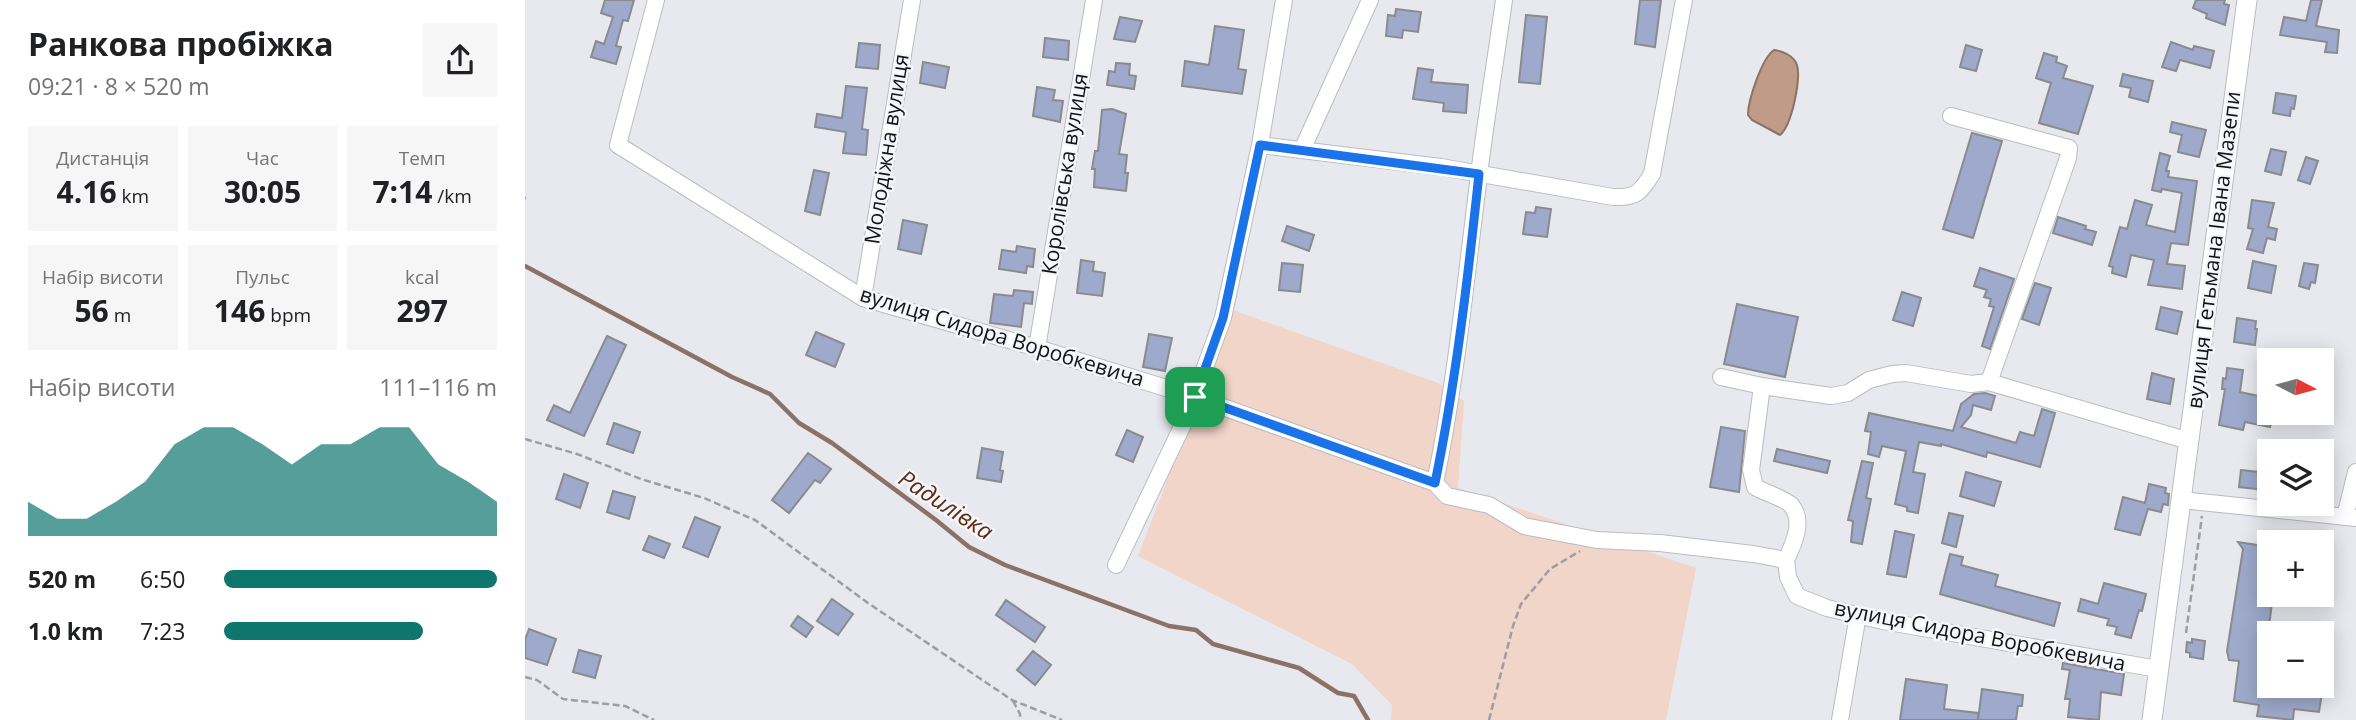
<!DOCTYPE html>
<html lang="uk">
<meta charset="utf-8">
<style>
body{margin:0;font-family:"Open Sans",sans-serif;background:#f6f6f6;color:#202124;height:100vh;display:flex;flex-direction:column;font-size:26px;white-space:nowrap}
*{box-sizing:border-box;margin:0}
p{font-size:23px;color:#757577}
.icon{flex:none;width:38px;height:38px;fill:none;stroke:currentColor;stroke-width:2;stroke-linecap:round;stroke-linejoin:round}
.map{position:relative;flex:1;overflow:hidden}
.panel{display:flex;flex-direction:column;background:#fff;width:525px}
.panel>*{flex:none}
.needle{width:46px;rotate:96deg}
.tools{position:absolute;left:1732px;top:348px;display:grid;gap:14px}
.tools a{display:grid;place-items:center;width:77px;height:77px;border-radius:0px;background:#fff;box-shadow:0 4px 18px #0003;font-size:35px}
.pin{position:absolute;display:grid;place-items:center;width:60px;height:60px;color:#fff;margin:-30px;border-radius:14px;box-shadow:0 4px 10px #0006}
.round{display:grid;place-items:center;flex:none;width:74px;height:74px;border-radius:0px;background:#f6f6f6}
.summary{display:flex;align-items:center;justify-content:space-between;height:119px;padding:0 28px}
h1{font-size:32px;font-weight:700;line-height:52px}
.stats{display:grid;grid-template-columns:repeat(3,1fr);gap:10px;height:119px;padding:7px 28px}
.stats div{display:grid;align-content:center;border-radius:0px;background:#f6f6f6;text-align:center}
.stats b{font-size:30px;font-weight:700}
.stats small{font-size:19px;font-weight:400}
.stats p{font-size:19px}
.chart{height:196px;padding:14px 28px}
.chart p{display:flex;justify-content:space-between}
.chart svg{width:100%;height:126px;margin-top:7px;fill:#0f766e;opacity:.7}
ul{padding:0 28px;list-style:none;font-size:23px}
li{display:grid;grid-template-columns:112px 84px 1fr;align-items:center;height:52px}
li i{height:18px;border-radius:9px;background:#0f766e}
main{display:flex;flex:1;min-height:0}
.map>svg:first-child{display:block}
</style>
<main>
<section class="panel">
<div class="summary"><div><h1>Ранкова пробіжка</h1><p>09:21 · 8 × 520 m</p></div><a class="round"><svg class="icon" aria-label="share" viewBox="0 0 24 24"><path d="M12 15V3M7 8l5-5 5 5M5 13v7h14v-7"/></svg></a></div>
<div class="stats">
<div><p>Дистанція</p><b>4.16<small> km</small></b></div>
<div><p>Час</p><b>30:05</b></div>
<div><p>Темп</p><b>7:14<small> /km</small></b></div>
</div>
<div class="stats">
<div><p>Набір висоти</p><b>56<small> m</small></b></div>
<div><p>Пульс</p><b>146<small> bpm</small></b></div>
<div><p>kcal</p><b>297</b></div>
</div>
<div class="chart"><p><span>Набір висоти</span>111–116 m</p>
<svg viewBox="0 0 160 44" preserveAspectRatio="none"><path d="M0 44V32L10 38L20 38L30 32L40 25L50 12L60 6L70 6L80 12L90 19L100 12L110 12L120 6L130 6L140 19L150 25L160 32V44z"/></svg>
</div>
<ul>
<li><b>520 m</b>6:50<i style="width:100%"></i></li>
<li><b>1.0 km</b>7:23<i style="width:73%"></i></li>
</ul>
</section>
<div class="map">
<svg width="1831" height="720" viewBox="0 0 1831 720">
<rect width="100%" height="100%" fill="#e7e9ee"/>
<path fill="#f0d5c8" d="M708 310 913 383 939 401 933 488 1171 568 1141 720H866L867 705 827 664 613 556Z"/>
<path fill="#c09b88" stroke="#8c7266" stroke-width="2" d="M1249 50C1258 51 1269 56 1272 65 1276 79 1267 125 1255 135L1227 120 1223 115C1223 100 1237 58 1249 50Z"/>
<g fill="none" stroke-linecap="round" stroke-linejoin="round">
<path stroke="#8c7266" stroke-width="4.5" d="M0 266 207 377 245 394 274 423 307 443 411 520 444 547 480 565 644 626 671 630 688 644 774 668 813 693 829 696 843 720"/>
</g>
<path fill="#9ea9cb" stroke="#898b8f" stroke-width="2" d="M80 0H109L103 21 98 20 91 46 96 47 91 64 66 57 71 41 79 44 88 17 76 13Z
M1115 0H1136L1130 47 1110 44Z
M1671 0H1700L1699 4 1704 5 1700 25 1681 18 1682 14 1668 8Z
M1786 0H1797L1791 26 1814 30 1812 53 1800 52 1802 42 1755 35 1759 17 1781 21Z
M871 9 896 12 893 32 878 30 877 38 861 36 863 15 870 16Z
M1001 15 1022 17 1015 84 994 82Z
M595 17 617 21 610 42 589 39Z
M690 26 719 30 713 69 721 70 717 94 657 86 660 61 684 65Z
M520 38 544 41 543 60 518 57Z
M1646 42 1668 50 1669 46 1689 51 1685 68 1655 60 1651 71 1637 67Z
M334 43 355 45 353 69 331 67Z
M1441 45 1457 50 1451 71 1435 67Z
M1519 53 1532 57 1531 62 1542 66 1538 78 1568 86 1553 134 1514 123 1526 83 1511 78Z
M398 62 424 67 420 88 395 83Z
M591 63 605 64 604 75 611 76 609 89 582 85 584 71 590 72Z
M893 68 908 70 906 82 943 85 941 113 918 111 919 103 888 99Z
M1598 74 1628 81 1623 102 1604 97 1606 88 1595 86Z
M321 86 342 88 337 129 343 130 341 155 318 153 321 132 290 127 292 114 317 118Z
M512 87 530 90 528 100 538 101 535 122 508 116Z
M1751 93 1771 96 1769 109 1766 108 1765 116 1748 113Z
M587 109 601 114 594 154 602 155 600 173H603L601 191 569 187 570 169H567L570 151H573L577 110Z
M1647 122 1681 130 1674 157 1653 152 1657 135 1645 132Z
M1447 133 1477 141 1448 238 1418 229Z
M1746 149 1761 152 1756 175 1740 171Z
M1635 153 1645 156 1641 171H1644L1643 177 1672 181 1663 245 1646 243 1642 264 1660 266 1657 289 1623 285 1629 260 1606 255 1601 277 1587 273 1588 267 1584 266 1595 227 1602 229 1610 200 1627 205 1621 225 1650 232 1657 193 1637 189 1636 192 1627 190Z
M1781 157 1793 161 1785 184 1773 180Z
M289 170 304 173 295 215 280 211Z
M1727 200 1749 203 1743 227 1752 229 1750 240 1742 238 1738 253 1722 249 1728 229 1723 228Z
M1011 207 1026 209 1022 237 998 234 1001 212 1010 213Z
M1533 217 1561 226 1560 229 1571 232 1567 245 1528 233Z
M378 220 402 225 396 254 373 249Z
M762 226 789 235 784 251 757 241Z
M492 246 510 249 508 267 502 266 501 273 474 269 477 250 491 252Z
M556 260 569 262 568 271 580 273 577 296 552 293Z
M1728 261 1751 266 1746 293 1723 288Z
M757 263 778 265 775 292 754 290Z
M1779 263 1793 265 1790 283 1786 282 1784 289 1774 286Z
M1455 268 1489 279 1465 349 1457 346 1469 307 1464 306 1466 299 1459 297 1462 290 1449 286Z
M1510 283 1526 288 1514 325 1497 319Z
M489 290 508 292 507 304 499 303 496 327 465 323 469 294 488 296Z
M1377 292 1396 298 1388 326 1368 320Z
M1212 304 1273 317 1260 377 1199 364Z
M1636 307 1657 312 1652 334 1631 329Z
M1712 318 1731 321 1730 329H1732L1730 345 1709 342Z
M291 332 319 344 310 367 281 355Z
M624 334 647 338 640 371 618 367Z
M82 336 101 345 59 436 22 420 29 405 45 413Z
M1702 368 1718 370 1715 392 1743 398 1740 412 1749 414 1745 427 1720 422 1718 430 1694 425 1700 389H1697L1698 378 1701 379Z
M1627 373 1649 379 1645 404 1622 399Z
M1460 393 1470 396 1466 410 1448 405 1446 415 1436 427 1491 443 1495 432 1509 436 1517 409 1530 413 1515 467 1462 452 1461 457 1416 444V446L1394 442 1388 472 1400 474 1393 513 1382 511V507L1370 504 1381 451 1357 446 1354 457 1343 454 1346 432 1340 431 1344 413 1428 431 1436 404 1449 394Z
M89 423 115 432 108 453 82 444Z
M1196 427 1220 431 1214 492 1185 487Z
M602 430 618 437 608 462 591 455Z
M457 448 478 452 475 470 478 471 476 482 452 478Z
M1252 449 1305 461 1302 473 1249 461Z
M283 453 306 469 295 483 290 480 264 513 247 500Z
M1337 461 1348 463 1341 498 1346 499 1337 544 1326 542 1328 521 1323 520Z
M1716 470 1742 473 1740 490 1714 487Z
M1441 472 1476 482 1469 506 1435 496Z
M39 474 63 483 55 508 31 499Z
M1624 484 1641 488 1640 493 1644 494 1643 505 1638 504 1636 512 1623 509 1615 535 1590 529 1598 497 1620 503Z
M88 491 110 497 104 519 82 512Z
M1424 513 1438 516 1431 547 1417 543Z
M170 517 195 527 183 557 158 547Z
M1370 531 1389 535 1381 577 1362 574Z
M1735 531 1774 536V542H1745V595H1748L1739 665 1745 666V686H1798L1794 712 1769 709 1768 720 1732 716 1734 705 1709 701 1714 661 1704 660 1702 651 1718 549 1713 542 1733 545Z
M124 536 145 544 139 558 118 550Z
M1425 554 1438 557 1436 565 1473 575 1470 586 1535 603 1529 626 1415 594Z
M1579 583 1621 594 1617 611 1614 610 1606 638 1590 634 1592 627 1582 625 1584 619 1553 611 1556 599 1573 604Z
M307 599 328 614 313 635 292 621Z
M481 600 520 627 510 642 471 615Z
M273 616 288 627 281 637 266 626Z
M4 629 31 639 22 665 0 658V640Z
M1667 639 1680 641 1678 659 1665 657V653L1661 652 1662 642 1667 643Z
M54 650 76 656 70 678 48 672Z
M508 651 526 665 510 685 492 670Z
M1538 663 1599 674 1596 695 1576 692 1574 720 1543 717 1545 699H1540L1545 670 1537 669Z
M1381 679 1422 685 1419 709 1453 713V720H1375Z
M1457 689 1498 695 1497 706H1493L1491 720H1453Z"/>
<g fill="none" stroke-linecap="round" stroke-linejoin="round">
<defs>
<path id="minor" d="M131 0 93 145 338 298 512 348 670 397 910 483 922 496 964 505 999 526 1072 540 1135 543 1228 554 1261 560 1263 577 1272 596 1302 608 1358 621 1633 669
M735 145 916 167 1088 197C1111 198 1115 193 1127 174L1159 0
M777 150 845 0
M338 298 387 0
M512 348 569 0
M1196 377 1237 386 1306 396 1323 393 1344 380 1367 374 1381 373 1446 384 1464 382 1543 158 1544 148 1426 116
M1464 382 1664 441
M1237 386 1226 470 1230 487C1238 492 1261 499 1266 505 1280 521 1268 545 1261 560
M910 483C931 381 941 278 954 175 961 117 971 58 979 0
M1656 500 1831 518
M1820 517 1831 472
M591 565 663 414 698 318 735 145 759 0
M1315 720 1333 615"/>
<path id="major" d="M1627 720 1722 0"/>
</defs>
<use href="#minor" stroke="#bbbcc1" stroke-width="18"/>
<use href="#major" stroke="#bbbcc1" stroke-width="21"/>
<path stroke="#9c9ea2" stroke-width="2.5" stroke-dasharray="7 3.5" stroke-linecap="butt" d="M0 198H1
M0 439 52 454 116 479 179 498 230 520 343 603 487 700 537 720
M1661 633 1677 516
M0 677 12 680 38 699 100 706 129 720
M488 701 495 714V720
M964 720 988 626 996 604 1025 569 1055 551"/>
<use href="#minor" stroke="#fff" stroke-width="16"/>
<use href="#major" stroke="#fff" stroke-width="19"/>
</g>
<g fill="none" stroke-linecap="round" stroke-linejoin="round">
<defs>
<path id="route" d="M735 145 954 174C943 277 931 381 910 483L670 397 698 318Z"/>
</defs>
<use href="#route" stroke="#fff" stroke-width="14"/>
<use href="#route" stroke="#1a73e8" stroke-width="9"/>
</g>
<g text-anchor="middle" stroke-width="5" stroke-linejoin="round" paint-order="stroke">
<g font-size="21" fill="#131315" stroke="#f5f6fb">
<text transform="translate(362 149) rotate(-81)" y="7">Молодіжна вулиця</text>
<text transform="translate(540 174) rotate(-81)" y="7">Королівська вулиця</text>
<text transform="translate(1689 250) rotate(-83)" y="7">вулиця Гетьмана Івана Мазепи</text>
<text transform="translate(477 337) rotate(17)" y="7">вулиця Сидора Воробкевича</text>
<text transform="translate(1455 636) rotate(11)" y="7">вулиця Сидора Воробкевича</text>
</g>
<g font-size="23" font-style="italic" fill="#5c2c0e" stroke="#f5f6fb">
<text transform="translate(421 505) rotate(33)" y="8">Радилівка</text>
</g>
</g>
</svg>
<div class="tools">
<a><svg class="needle" viewBox="-14 -14 28 28"><path d="M0-13l5 13h-10z" fill="#e53935"/><path d="M0 13l5-13h-10z" fill="#757577"/></svg></a>
<a><svg class="icon" aria-label="layers" viewBox="0 0 24 24"><path d="M12 4l9 5-9 5-9-5zM3 14l9 5 9-5"/></svg></a>
<a>+</a>
<a>−</a>
</div>
<div class="pin" style="left:670px;top:397px;background:#1e9e55"><svg class="icon" aria-label="arrive" viewBox="0 0 24 24"><path d="M6 21V4h12l-3 4 3 4H6"/></svg></div>
</div>
</main>
